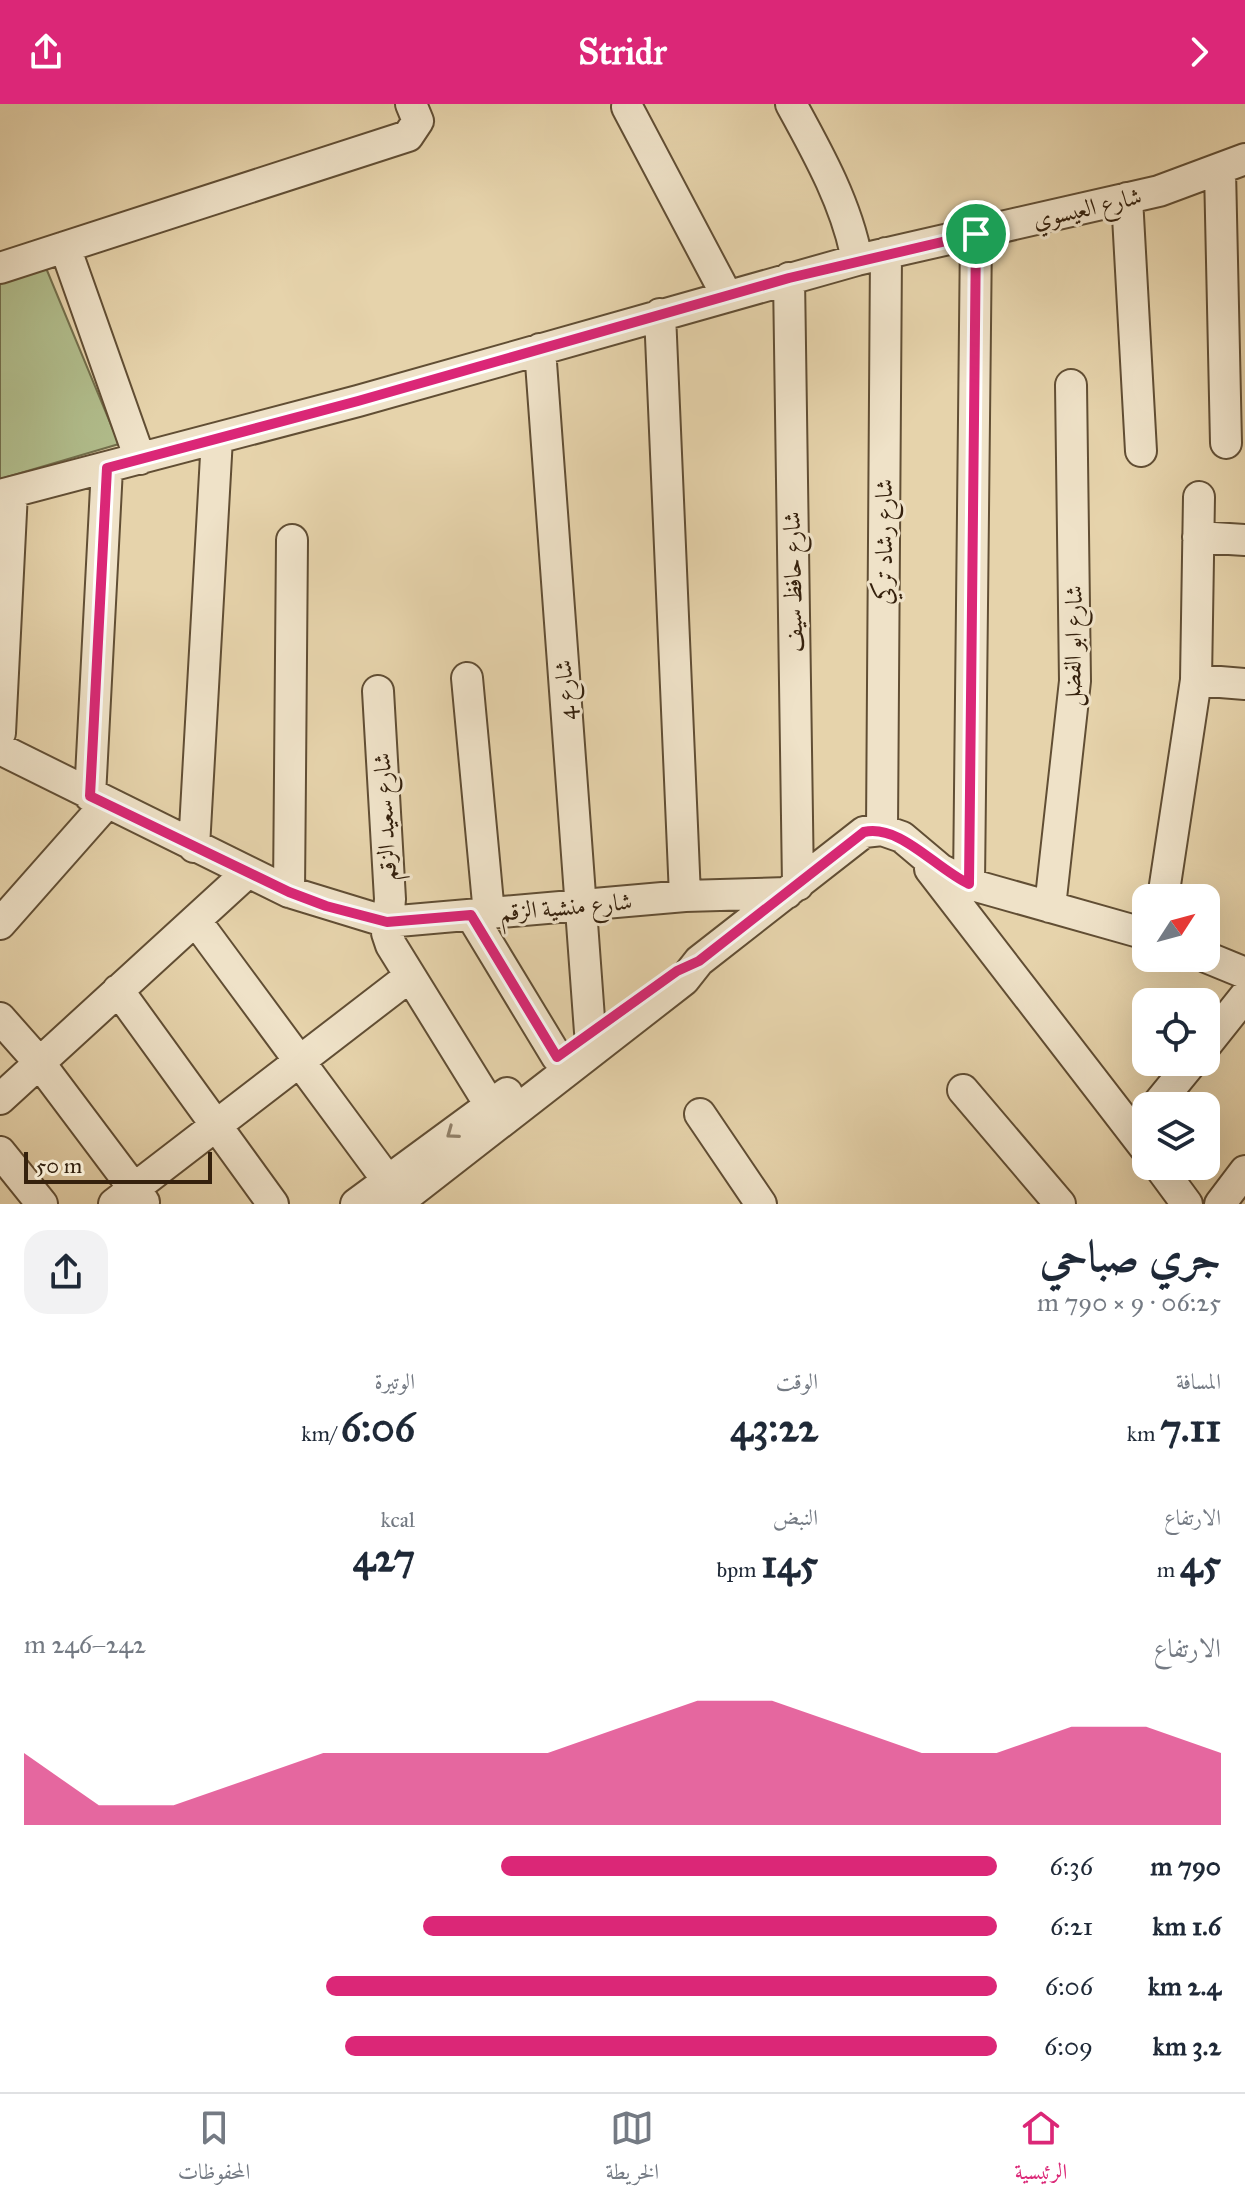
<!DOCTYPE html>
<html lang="ar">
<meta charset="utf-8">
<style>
body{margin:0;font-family:"IM FELL Great Primer",Amiri,serif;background:#f2f2f3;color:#1f2937;direction:rtl;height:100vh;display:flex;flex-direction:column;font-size:30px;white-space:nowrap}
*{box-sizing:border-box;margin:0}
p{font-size:26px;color:#747a83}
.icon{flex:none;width:44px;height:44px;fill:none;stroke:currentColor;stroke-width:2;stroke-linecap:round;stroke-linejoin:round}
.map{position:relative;height:1100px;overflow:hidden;direction:ltr}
.side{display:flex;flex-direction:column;background:#fff;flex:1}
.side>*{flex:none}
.needle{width:52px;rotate:54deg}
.buttons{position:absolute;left:1132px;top:780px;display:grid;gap:16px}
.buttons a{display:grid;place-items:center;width:88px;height:88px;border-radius:16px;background:#fff;box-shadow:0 8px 32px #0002;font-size:40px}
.scale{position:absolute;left:24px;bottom:20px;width:188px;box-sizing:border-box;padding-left:8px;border:4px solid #35210d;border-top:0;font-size:22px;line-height:28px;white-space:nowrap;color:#35210d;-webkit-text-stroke:6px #efe2c8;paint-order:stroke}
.pin{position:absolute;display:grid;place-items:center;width:68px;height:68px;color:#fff;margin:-34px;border:4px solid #fff;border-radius:50%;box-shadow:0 2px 8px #0007}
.round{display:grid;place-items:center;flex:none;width:84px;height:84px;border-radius:24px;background:#f2f2f3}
.head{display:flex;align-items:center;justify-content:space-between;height:136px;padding:0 24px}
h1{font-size:44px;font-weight:700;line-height:60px}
.stats{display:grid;grid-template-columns:repeat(3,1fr);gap:12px;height:136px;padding:8px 24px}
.stats div{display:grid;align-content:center}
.stats b{font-size:40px;font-weight:700}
.stats small{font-size:22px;font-weight:400}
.stats p{font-size:22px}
.chart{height:224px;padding:16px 24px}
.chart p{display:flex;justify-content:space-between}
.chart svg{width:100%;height:144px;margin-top:8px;fill:#db2777;opacity:.7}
ul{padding:0 24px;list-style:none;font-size:26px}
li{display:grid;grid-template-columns:128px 96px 1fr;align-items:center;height:60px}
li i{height:20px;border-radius:10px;background:#db2777}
header{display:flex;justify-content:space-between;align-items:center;height:104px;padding:0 24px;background:#db2777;color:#fff;font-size:36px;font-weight:700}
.tabs{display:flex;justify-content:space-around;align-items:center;height:112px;border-top:2px solid #e0e1e3;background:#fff;font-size:22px;color:#747a83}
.tabs a{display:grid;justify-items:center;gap:4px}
.tabs .current{color:#db2777}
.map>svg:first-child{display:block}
</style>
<header><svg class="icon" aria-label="forward" viewBox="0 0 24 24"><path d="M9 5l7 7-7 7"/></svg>Stridr<svg class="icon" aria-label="share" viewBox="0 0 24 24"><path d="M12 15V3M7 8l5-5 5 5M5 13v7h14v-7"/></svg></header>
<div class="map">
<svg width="1245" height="1100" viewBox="0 0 1245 1100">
<rect width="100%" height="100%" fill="#e6d3ab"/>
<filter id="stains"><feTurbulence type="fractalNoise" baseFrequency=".0025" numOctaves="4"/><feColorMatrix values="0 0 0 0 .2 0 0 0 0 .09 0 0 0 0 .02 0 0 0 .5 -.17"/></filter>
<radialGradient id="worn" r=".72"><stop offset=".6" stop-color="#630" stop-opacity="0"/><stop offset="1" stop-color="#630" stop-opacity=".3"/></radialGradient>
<path fill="#b1bd8c" stroke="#736f4c" stroke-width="2" d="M46 164 119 340 0 375V180Z"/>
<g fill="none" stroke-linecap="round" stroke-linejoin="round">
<defs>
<path id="minor" d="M791 0C818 49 847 101 857 156
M627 3 727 192
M1220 66 1226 339
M1127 94 1141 347
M65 143 140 355
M0 164 408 32 418 17 411 0
M789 174 798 781
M660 210 685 792
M540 245 590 928
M0 391 358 297 857 156 1159 87 1245 55
M1198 433 1245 436
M467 574 489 810
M1196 576 1245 580
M378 587 390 795 387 829 391 841 490 1001
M0 629 12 388
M0 645 289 788 387 818 685 792 787 789
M90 692 107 364
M882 726 886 149
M194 743 217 334
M930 765 1146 1045
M969 780 976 130
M289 788 292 436
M1163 794 1196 576 1199 393
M1050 803 1075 577 1071 281
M471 811 557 953
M196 817 388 1077
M0 820 106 700
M1206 853 1245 869
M118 886 273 1100
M0 914 38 957 144 1098
M1206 941 1245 892
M963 986 1060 1100
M0 995 248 768
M1156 1002 1192 958
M700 1010 761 1100
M0 1048 42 1100
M1159 1062 1187 1100
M114 1100 409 873
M356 1100 507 989
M396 1100 684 876 699 857 864 728 882 726 902 733 940 765 969 780 1146 830
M1220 1100 1245 1067"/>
</defs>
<use href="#minor" stroke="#614e34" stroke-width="34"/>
<use href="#minor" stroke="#efe2c8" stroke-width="30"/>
</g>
<defs><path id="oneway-chevron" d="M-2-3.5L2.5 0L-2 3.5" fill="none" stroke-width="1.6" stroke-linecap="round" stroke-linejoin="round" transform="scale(2)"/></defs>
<use stroke="#92826a" href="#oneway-chevron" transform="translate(452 1029) rotate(144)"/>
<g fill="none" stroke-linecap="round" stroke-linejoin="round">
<defs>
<path id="route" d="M976 130 969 780C935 764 900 720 864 728L699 857 677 867 557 953 471 811 387 818 326 802 289 788 90 692 107 364 358 297 789 174Z"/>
</defs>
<use href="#route" stroke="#fff" stroke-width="16"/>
<use href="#route" stroke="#db2777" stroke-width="10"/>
</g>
<g text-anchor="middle" stroke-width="6" stroke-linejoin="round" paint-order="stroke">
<g font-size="24" fill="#35210d" stroke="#efe2c8">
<text transform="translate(1087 104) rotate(-13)" y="8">شارع العيسوي</text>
<text transform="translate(884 438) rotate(-90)" y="8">شارع رشاد تركي</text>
<text transform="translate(793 478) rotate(-91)" y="8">شارع حافظ سيف</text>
<text transform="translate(1073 542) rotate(-89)" y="8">شارع ابو الفضل</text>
<text transform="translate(565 586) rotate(-94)" y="8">شارع 4</text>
<text transform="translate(385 713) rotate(-93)" y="8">شارع سعيد الزقم</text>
<text transform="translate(566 803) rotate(-5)" y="8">شارع منشية الزقم</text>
</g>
</g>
<rect width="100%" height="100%" filter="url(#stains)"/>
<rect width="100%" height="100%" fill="url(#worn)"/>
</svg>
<div class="buttons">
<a><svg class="needle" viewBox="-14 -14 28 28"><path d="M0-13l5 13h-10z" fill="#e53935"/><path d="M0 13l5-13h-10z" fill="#747a83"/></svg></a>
<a><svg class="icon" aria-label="locate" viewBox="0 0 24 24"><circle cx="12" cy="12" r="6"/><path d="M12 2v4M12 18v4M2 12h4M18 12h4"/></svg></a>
<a><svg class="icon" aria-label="layers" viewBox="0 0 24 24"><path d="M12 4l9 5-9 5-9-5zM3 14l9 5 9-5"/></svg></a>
</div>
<div class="scale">50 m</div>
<div class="pin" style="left:976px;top:130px;background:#1e9e55"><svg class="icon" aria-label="arrive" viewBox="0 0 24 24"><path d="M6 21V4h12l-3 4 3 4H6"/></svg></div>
</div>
<section class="side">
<div class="head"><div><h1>جري صباحي</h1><p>06:25 · 9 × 790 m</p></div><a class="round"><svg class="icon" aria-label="share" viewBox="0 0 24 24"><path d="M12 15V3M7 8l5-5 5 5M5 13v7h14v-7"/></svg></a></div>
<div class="stats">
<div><p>المسافة</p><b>7.11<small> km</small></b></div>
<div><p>الوقت</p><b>43:22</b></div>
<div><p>الوتيرة</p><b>6:06<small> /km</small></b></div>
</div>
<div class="stats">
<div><p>الارتفاع</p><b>45<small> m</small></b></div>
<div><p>النبض</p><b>145<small> bpm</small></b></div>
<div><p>kcal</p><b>427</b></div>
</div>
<div class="chart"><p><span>الارتفاع</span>242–246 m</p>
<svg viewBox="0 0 160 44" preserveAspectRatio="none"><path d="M0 44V22L10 38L20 38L30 30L40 22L50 22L60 22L70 22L80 14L90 6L100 6L110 14L120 22L130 22L140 14L150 14L160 22V44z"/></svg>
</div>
<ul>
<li><b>790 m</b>6:36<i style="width:51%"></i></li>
<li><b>1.6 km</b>6:21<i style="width:59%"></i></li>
<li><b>2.4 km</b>6:06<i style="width:69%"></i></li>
<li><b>3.2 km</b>6:09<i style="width:67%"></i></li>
</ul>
</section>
<nav class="tabs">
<a class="current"><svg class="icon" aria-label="home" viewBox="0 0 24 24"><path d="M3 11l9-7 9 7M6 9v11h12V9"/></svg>الرئيسية</a>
<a><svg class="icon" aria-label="map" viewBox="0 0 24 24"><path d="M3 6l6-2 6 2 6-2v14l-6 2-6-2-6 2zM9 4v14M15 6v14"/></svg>الخريطة</a>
<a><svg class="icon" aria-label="saved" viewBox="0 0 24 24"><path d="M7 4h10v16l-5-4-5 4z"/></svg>المحفوظات</a>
</nav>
